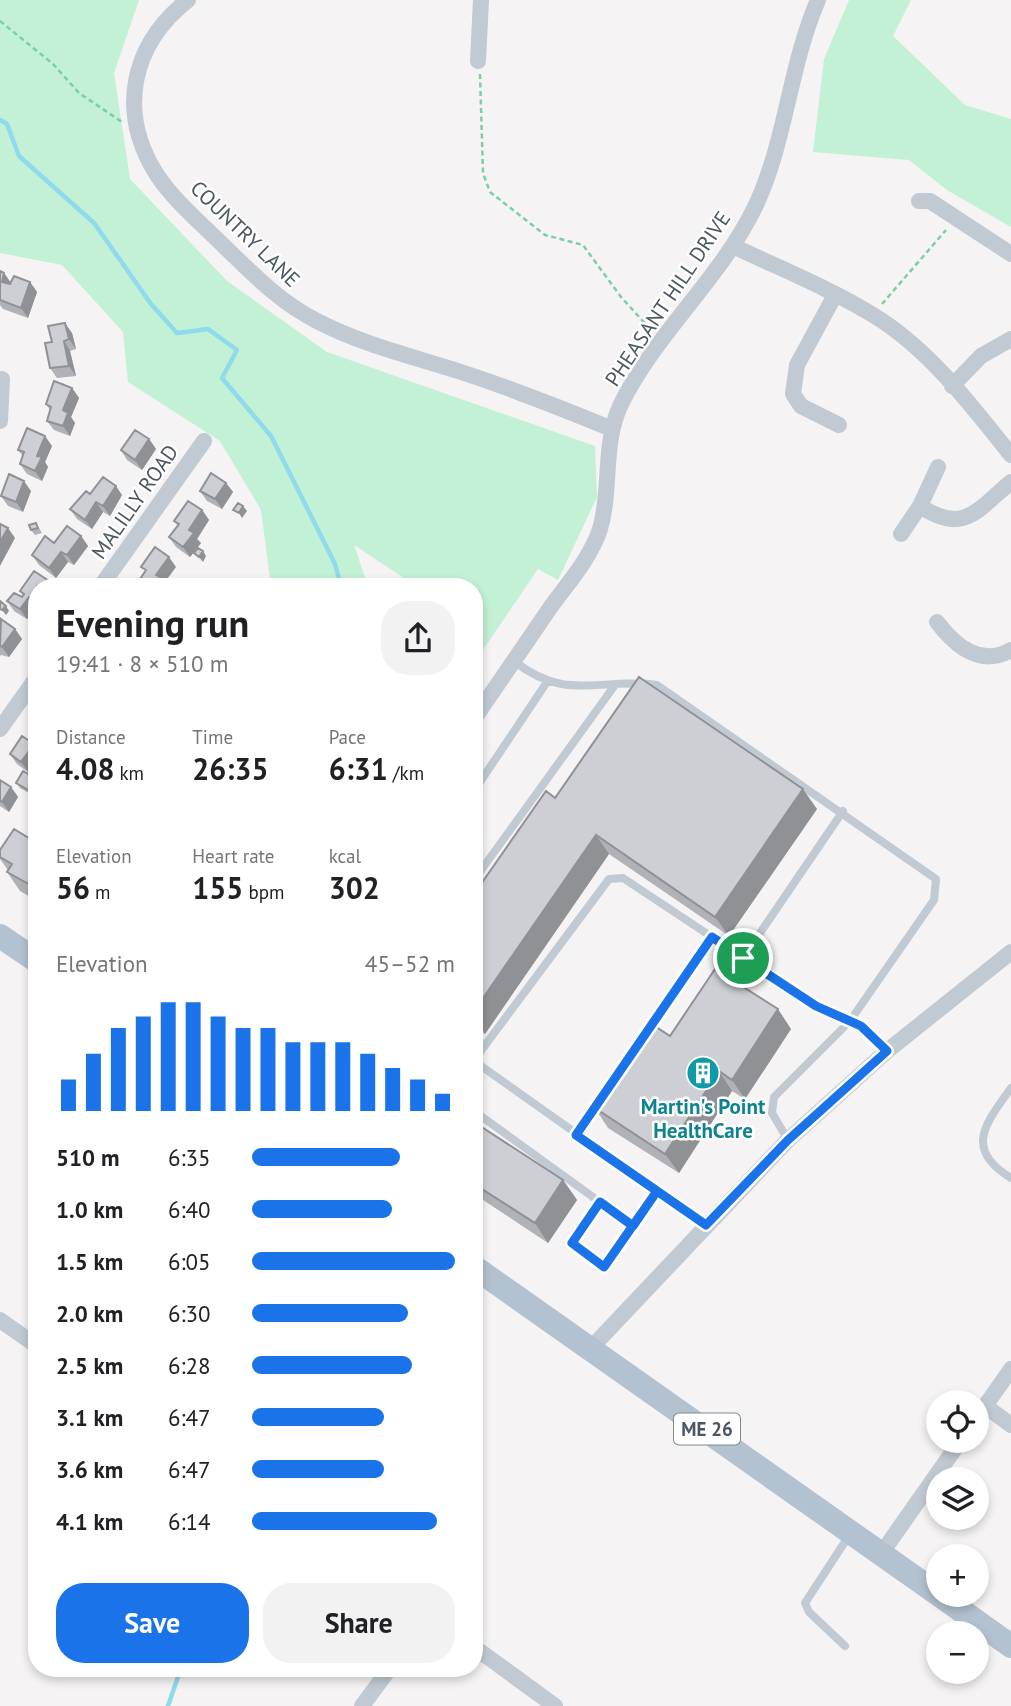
<!DOCTYPE html>
<meta charset="utf-8">
<style>
body{margin:0;font-family:"PT Sans",sans-serif;background:#f2f2f2;color:#202124;height:100vh;display:flex;flex-direction:column;font-size:26px;white-space:nowrap}
*{box-sizing:border-box;margin:0}
p{font-size:23px;color:#757577}
.icon{flex:none;width:38px;height:38px;fill:none;stroke:currentColor;stroke-width:2;stroke-linecap:round;stroke-linejoin:round}
.map{position:relative;flex:1;overflow:hidden}
.drawer{position:absolute;left:28px;top:578px;width:455px;height:1099px;display:flex;flex-direction:column;background:#fff;border-radius:28px;box-shadow:0 4px 10px #0003}
.drawer>*{flex:none}
.controls{position:absolute;left:926px;top:1390px;display:grid;gap:14px}
.controls a{display:grid;place-items:center;width:63px;height:63px;border-radius:50%;background:#fff;box-shadow:0 4px 10px #0003;font-size:35px}
.pin{position:absolute;display:grid;place-items:center;width:60px;height:60px;color:#fff;margin:-30px;border:4px solid #fff;border-radius:50%;box-shadow:0 2px 7px #0007}
.round{display:grid;place-items:center;flex:none;width:74px;height:74px;border-radius:28px;background:#f2f2f2}
.headline{display:flex;align-items:center;justify-content:space-between;height:119px;padding:0 28px}
h1{font-size:38px;font-weight:600;line-height:52px}
.figures{display:grid;grid-template-columns:repeat(3,1fr);gap:10px;height:119px;padding:7px 28px}
.figures div{display:grid;align-content:center}
.figures b{font-size:30px;font-weight:600}
.figures small{font-size:19px;font-weight:400}
.figures p{font-size:19px}
.chart{height:196px;padding:14px 28px}
.chart p{display:flex;justify-content:space-between}
.chart svg{width:100%;height:126px;margin-top:7px;stroke:#1a73e8;stroke-width:6}
.action{display:flex;gap:14px;margin-top:auto;padding:14px 28px}
.action a{flex:1;height:80px;border-radius:28px;background:#1a73e8;color:#fff;font-size:28px;font-weight:600;line-height:80px;text-align:center}
.action a+a{background:#f2f2f2;color:#202124}
ul{padding:0 28px;list-style:none;font-size:23px}
li{display:grid;grid-template-columns:112px 84px 1fr;align-items:center;height:52px}
li i{height:18px;border-radius:9px;background:#1a73e8}
.map>svg:first-child{display:block}
</style>
<div class="map">
<svg width="1011" height="1706" viewBox="0 0 1011 1706">
<rect width="100%" height="100%" fill="#f5f3f3"/>
<path fill="#c3f1d5" d="M0 0H139L114 73 130 179 227 281 327 352 595 446 597 497 558 580 538 569 474 663V586H416L354 545 368 586H271L261 510 220 441 128 382 123 332 62 265 0 253Z
M849 0H911L893 36 965 105 1011 119V227L947 190 909 160 813 152 824 59Z"/>
<g fill="none" stroke-linecap="round" stroke-linejoin="round">
<path stroke="#90daee" stroke-width="4.5" d="M0 120 7 124 19 156 94 223 151 304 177 333 208 329 237 350 222 378 271 436 335 564 341 586
M168 1706 181 1668"/>
<path stroke="#7ad0a6" stroke-width="2.5" stroke-dasharray="5 3.5" stroke-linecap="butt" d="M0 21 53 64 79 93 122 122
M480 74 483 173 490 192 545 235 583 245 621 297 650 329
M882 304 946 230"/>
<path stroke="#c1cad2" stroke-width="8" d="M514 661C567 703 600 677 657 685L936 879 934 900 850 1021 774 1097 772 1113 788 1140
M474 791 547 682
M474 880 615 685
M743 958 843 811
M647 1031 712 937
M474 1060 609 879 623 878 816 1006 861 1026 887 1051
M474 1061 706 1225
M1011 1088C986 1123 963 1149 1011 1178
M474 1111 633 1226 657 1191
M577 1134 601 1099
M600 1202 572 1243 604 1267 633 1226
M845 1646 809 1612 805 1603 850 1534"/>
<path stroke="#c1cad2" stroke-width="16" d="M188 0C131 45 117 112 157 175 175 202 203 225 226 248 255 276 281 303 317 321 361 344 411 356 458 371 510 388 561 408 612 429
M478 61 481 0
M919 201H930L1011 254
M733 246C779 268 829 288 873 315 928 348 971 405 1011 455
M835 295 797 365 793 394 801 406 839 425
M952 386 981 356 1011 339
M0 421 2 379
M920 506C964 535 976 511 1011 482
M901 534 920 506 938 467
M101 586 204 441
M937 622C956 647 981 667 1011 650
M474 719C500 681 526 643 552 605 569 582 591 557 600 529 612 488 602 444 621 404 656 333 720 279 755 207 786 142 789 67 818 0
M0 729 37 677
M0 1320 37 1346
M592 1347 788 1140 887 1051 1011 952
M985 1406 1011 1425
M976 1419 1011 1369
M881 1554 961 1440
M474 1647 555 1706
M362 1706 390 1668"/>
<path stroke="#b3c2d1" stroke-width="24" d="M0 936 37 961
M474 1267 938 1594
M938 1594 1011 1646"/>
</g>
<path fill="#b0b2b7" d="M0 271 4 273 11 283 30 282 37 292 28 318 3 309 0 305Z
M72 333 76 349 70 351 76 376 57 378 50 368 52 342Z
M72 388 79 398 71 417 75 423 70 436 54 430 47 421 50 410 46 404Z
M149 439 156 449 142 470 127 460 121 450Z
M52 446 45 462 48 467 42 481 27 474 20 464 23 456 18 450Z
M226 483 233 492 222 509 207 501 200 491Z
M31 491 23 512 8 506 1 496Z
M90 494 122 495 110 516 103 512 92 529 77 519 70 509Z
M202 510 209 520 197 539 201 543 190 557 176 547 169 537 178 526 174 521Z
M36 523 42 533 35 535 31 530Z
M81 536 88 546 74 565 68 562 56 578 39 565 32 555 54 543Z
M49 581 53 586H37V608L27 619 14 611 7 601 22 597 23 595 20 591Z
M0 621 15 629 22 639 9 657 1 655 0 656Z
M34 744 37 748V760L28 772 17 764 10 754Z
M23 771 36 797 20 788 16 783Z
M0 780 11 787 18 797 9 812 0 806Z
M555 798 817 809 729 936 609 854 485 1034 474 1026V894Z
M37 834V901L20 891 7 872 8 870 0 859V850L29 838Z
M791 1029 745 1099 732 1091 679 1173 608 1128 595 1108 670 1036Z
M474 1122 563 1180 577 1200 548 1243 474 1194Z"/>
<path fill="#909195" d="M4 273 11 283 9 292 2 282Z
M30 282 37 292 28 318 21 308Z
M65 323 72 333 76 349 69 339Z
M64 341 70 351 76 376 69 366Z
M72 388 79 398 71 417 75 423 70 436 63 426V410Z
M45 436 52 446 45 462 48 467 42 481 35 471 37 456Z
M149 439 156 449 142 470 135 460Z
M24 481 31 491 23 512 16 502Z
M226 483 233 492 222 509 215 499Z
M116 486 122 495 110 516 103 506Z
M96 502 103 512 92 529 85 520Z
M243 506 247 511 242 518 239 513Z
M202 510 209 520 197 539 201 543 190 557 183 547 189 530Z
M8 528 15 538 0 566V542Z
M81 536 88 546 74 565 67 555Z
M203 551 206 556 203 562 199 557Z
M61 552 68 562 56 578 49 568Z
M169 557 176 567 165 582 168 586H158L156 575Z
M49 581 53 586H45Z
M29 597 36 607 27 619 20 609Z
M6 606 9 611 6 615 2 610Z
M15 629 22 639 9 657 2 647Z
M34 744 37 748V760L28 772 21 762Z
M37 785V795L36 797 32 792Z
M11 787 18 797 9 812 2 802Z
M803 789 817 809 729 936 715 917Z
M596 835 609 854 485 1034 474 1018V1011Z
M778 1009 791 1029 745 1099 732 1080Z
M719 1071 732 1091 679 1173 665 1154Z
M563 1180 577 1200 548 1243 535 1223Z"/>
<path fill="#cdcfd5" stroke="#909195" stroke-width="2" d="M0 271 4 273 2 282 10 284 14 276 30 282 21 308 0 300Z
M65 323 69 339 64 341 69 366 50 368 45 343 52 342 48 326Z
M54 381 72 388 63 410 68 413 63 426 47 421 51 407 46 404Z
M27 428 45 436 37 456 42 457 35 471 20 464 24 452 18 450Z
M135 430 149 439 135 460 121 450Z
M211 473 226 483 215 499 200 491Z
M9 474 24 481 16 502 1 496Z
M103 477 116 486 103 506 96 502 85 520 70 509 86 491 90 494Z
M188 501 202 510 189 530 194 533 183 547 169 537 179 524 174 521Z
M238 503 243 506 239 513 233 510Z
M36 523 38 528 31 530 29 525Z
M0 524 8 528 0 542Z
M67 526 81 536 67 555 61 552 49 568 32 555 45 536 54 543Z
M155 547 169 557 156 575 163 579 158 586H137L136 585 146 570 141 567Z
M198 548 203 551 199 557 194 553Z
M34 571 49 581 45 586H37V598L35 601 29 597 20 609 7 601 14 593 22 597 24 594 20 591Z
M0 601 6 606 2 610 0 609Z
M1 619 15 629 2 647 0 646Z
M639 677 803 789 715 917 596 835 474 1011V894L546 791 555 798Z
M22 736 34 744 21 762 10 754Z
M23 771 37 779V785L32 792 16 783Z
M0 780 11 787 2 802 0 801Z
M14 829 29 838 33 831 37 834V884L34 887 7 872 12 864 0 857V850Z
M715 969 778 1009 732 1080 719 1071 665 1154 595 1108 650 1023 670 1036Z
M474 1122 563 1180 535 1223 474 1184Z"/>
<g fill="none" stroke-linecap="round" stroke-linejoin="round">
<defs>
<path id="route" d="M743 958 712 937 576 1135 657 1191 604 1267 572 1243 600 1202 633 1226 657 1191 706 1225 788 1140 887 1051 861 1026 816 1006 743 958"/>
</defs>
<use href="#route" stroke="#fff" stroke-width="14"/>
<use href="#route" stroke="#1a73e8" stroke-width="9"/>
</g>
<defs>
<symbol id="building-disc" viewBox="-11 -11 22 22"><circle r="9.5" fill="#0f9aa8" stroke="#fff"/><path d="M-4-6H4V6H1V3H-1V6H-4ZM-2.5-4.3h1.7v1.8h-1.7ZM.8-4.3h1.7v1.8H.8ZM-2.5-1h1.7V.8h-1.7ZM.8-1h1.7V.8H.8Z" fill="#fff"/></symbol>
</defs>
<g fill-rule="evenodd">
<use href="#building-disc" x="684" y="1054" width="38" height="38"/>
</g>
<g text-anchor="middle" stroke-width="5" stroke-linejoin="round" paint-order="stroke">
<rect fill="#fff" stroke="#808990" stroke-width="2" x="674" y="1413.5" width="66" height="31" rx="5"/>
<g font-size="19" font-weight="bold" fill="#4a5661">
<text x="707" y="1436">ME 26</text>
</g>
<g font-size="21" fill="#4a5661" stroke="#fff">
<text transform="translate(245 234) rotate(44)" y="7">COUNTRY LANE</text>
<text transform="translate(668 299) rotate(-56)" y="7">PHEASANT HILL DRIVE</text>
<text transform="translate(135 502) rotate(-55)" y="7">MALILLY ROAD</text>
</g>
<g font-size="21" font-weight="bold" fill="#0d838f" stroke="#fff">
<text x="703" y="1114">Martin's Point<tspan x="703" dy="24">HealthCare</tspan></text>
</g>
</g>
</svg>
<div class="controls">
<a><svg class="icon" aria-label="locate" viewBox="0 0 24 24"><circle cx="12" cy="12" r="6"/><path d="M12 2v4M12 18v4M2 12h4M18 12h4"/></svg></a>
<a><svg class="icon" aria-label="layers" viewBox="0 0 24 24"><path d="M12 4l9 5-9 5-9-5zM3 14l9 5 9-5"/></svg></a>
<a>+</a>
<a>−</a>
</div>
<div class="pin" style="left:743px;top:958px;background:#1e9e55"><svg class="icon" aria-label="arrive" viewBox="0 0 24 24"><path d="M6 21V4h12l-3 4 3 4H6"/></svg></div>
<section class="drawer">
<div class="headline"><div><h1>Evening run</h1><p>19:41 · 8 × 510 m</p></div><a class="round"><svg class="icon" aria-label="share" viewBox="0 0 24 24"><path d="M12 15V3M7 8l5-5 5 5M5 13v7h14v-7"/></svg></a></div>
<div class="figures">
<div><p>Distance</p><b>4.08<small> km</small></b></div>
<div><p>Time</p><b>26:35</b></div>
<div><p>Pace</p><b>6:31<small> /km</small></b></div>
</div>
<div class="figures">
<div><p>Elevation</p><b>56<small> m</small></b></div>
<div><p>Heart rate</p><b>155<small> bpm</small></b></div>
<div><p>kcal</p><b>302</b></div>
</div>
<div class="chart"><p><span>Elevation</span>45–52 m</p>
<svg viewBox="0 0 160 44" preserveAspectRatio="none"><path d="M5 44V33M15 44V24M25 44V15M35 44V11M45 44V6M55 44V6M65 44V11M75 44V15M85 44V15M95 44V20M105 44V20M115 44V20M125 44V24M135 44V29M145 44V33M155 44V38"/></svg>
</div>
<ul>
<li><b>510 m</b>6:35<i style="width:73%"></i></li>
<li><b>1.0 km</b>6:40<i style="width:69%"></i></li>
<li><b>1.5 km</b>6:05<i style="width:100%"></i></li>
<li><b>2.0 km</b>6:30<i style="width:77%"></i></li>
<li><b>2.5 km</b>6:28<i style="width:79%"></i></li>
<li><b>3.1 km</b>6:47<i style="width:65%"></i></li>
<li><b>3.6 km</b>6:47<i style="width:65%"></i></li>
<li><b>4.1 km</b>6:14<i style="width:91%"></i></li>
</ul>
<div class="action"><a>Save</a><a>Share</a></div>
</section>
</div>
